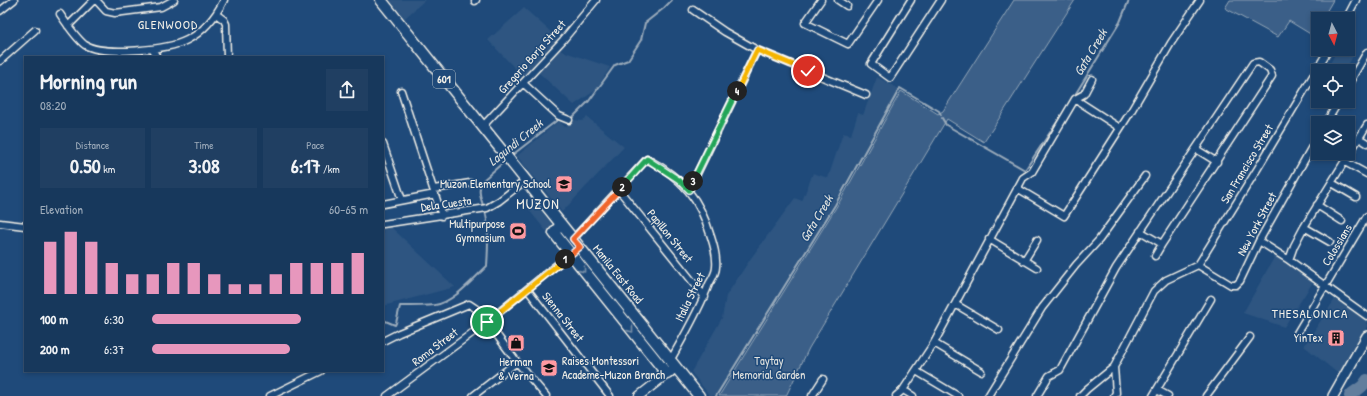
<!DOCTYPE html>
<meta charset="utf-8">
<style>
body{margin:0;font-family:"Patrick Hand",sans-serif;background:#203f62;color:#f1f3f6;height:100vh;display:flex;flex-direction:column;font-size:15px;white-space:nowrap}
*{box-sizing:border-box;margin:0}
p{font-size:13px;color:#9eacbb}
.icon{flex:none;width:22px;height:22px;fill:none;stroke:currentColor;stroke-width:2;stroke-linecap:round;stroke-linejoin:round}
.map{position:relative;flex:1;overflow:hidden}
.drawer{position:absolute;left:24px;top:56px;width:360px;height:316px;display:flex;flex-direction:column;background:#17385c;border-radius:0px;box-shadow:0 2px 6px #0003,0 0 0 1px #365272}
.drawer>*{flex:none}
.needle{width:26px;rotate:174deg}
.tools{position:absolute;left:1311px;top:12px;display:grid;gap:8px}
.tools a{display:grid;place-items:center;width:44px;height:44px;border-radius:0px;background:#17385c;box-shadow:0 2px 6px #0003,0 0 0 1px #365272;font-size:20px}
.pin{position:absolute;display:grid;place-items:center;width:34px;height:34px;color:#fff;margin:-17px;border:2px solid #fff;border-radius:50%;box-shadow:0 1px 4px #0007}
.km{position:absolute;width:20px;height:20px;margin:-10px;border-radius:50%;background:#222;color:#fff;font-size:11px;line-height:20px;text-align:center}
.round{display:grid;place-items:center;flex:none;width:42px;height:42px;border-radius:0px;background:#203f62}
.summary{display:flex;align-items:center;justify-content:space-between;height:68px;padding:0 16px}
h1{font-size:22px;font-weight:700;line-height:30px}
.metrics{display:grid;grid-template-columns:repeat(3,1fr);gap:6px;height:68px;padding:4px 16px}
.metrics div{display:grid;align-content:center;border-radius:0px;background:#203f62;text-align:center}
.metrics b{font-size:20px;font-weight:700}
.metrics small{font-size:11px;font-weight:400}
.metrics p{font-size:11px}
.chart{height:112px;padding:8px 16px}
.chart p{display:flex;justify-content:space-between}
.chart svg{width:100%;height:72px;margin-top:4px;stroke:#e797bd;stroke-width:6}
ul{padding:0 16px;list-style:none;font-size:13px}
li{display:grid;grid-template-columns:64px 48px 1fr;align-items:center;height:30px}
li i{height:10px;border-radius:5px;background:#e797bd}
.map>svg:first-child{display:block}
</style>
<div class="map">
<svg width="1367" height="396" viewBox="0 0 1367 396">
<rect width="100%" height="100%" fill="#1f4a7a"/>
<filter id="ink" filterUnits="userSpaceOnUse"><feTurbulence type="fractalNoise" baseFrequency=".025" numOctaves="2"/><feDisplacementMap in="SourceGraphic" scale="8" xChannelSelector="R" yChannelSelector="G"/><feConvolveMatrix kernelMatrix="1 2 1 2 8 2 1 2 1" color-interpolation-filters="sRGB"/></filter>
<g filter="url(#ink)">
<path fill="#2d5581" d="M390 0H425L405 18Z
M524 8 561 41 525 79 488 40Z
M1338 49H1345L1354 54 1345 71H1326Z
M559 50 610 67 596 90 574 105 539 73Z
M877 77 899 89 833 205 715 396H710L691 372 722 318 726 296 751 258 795 198 802 201 813 173 828 178 843 133 851 135 858 113 863 115Z
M587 117 624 147 562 212 517 156 559 121 565 127 575 120 582 121Z
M536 204 553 226 546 231 529 210Z
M391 227 455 287 383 306V228Z
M1275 256 1313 282 1284 327 1243 313Z
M1335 299 1367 321V332L1341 376 1304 346Z"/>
<path fill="#3a5f88" stroke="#97a8b8" d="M1014 0H1075L984 142 947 119 809 348 786 396H719L840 201 901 91 938 114 943 111Z
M1230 0H1333L1322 19H1318V26L1312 35 1289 21 1278 37 1225 8Z"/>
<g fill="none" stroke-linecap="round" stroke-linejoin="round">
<path stroke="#9cacbb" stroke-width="2" d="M1073 98 1120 22 1129 0
M942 118 946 125 1025 170 1065 110
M570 120 589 101 615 65 628 60 641 40 645 23 664 8 672 0
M511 156 560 118
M383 320 395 325 396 323 400 306C411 306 424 306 435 305 454 302 473 279 487 266 488 251 489 236 487 221 486 207 475 194 482 181L506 160
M716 396 835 205 900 88 939 111 941 115"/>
<path stroke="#627e9d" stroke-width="12" d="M1350 396C1355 389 1361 391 1367 380"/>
<defs>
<path id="minor" d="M96 0 106 11 115 13 161 7 174 0
M821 0 805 23 848 44 878 0
M838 0 847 6
M911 0 871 64 890 78 941 0
M475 1 476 0
M693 10 725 32 757 50 866 95
M0 11 14 0
M60 14C66 23 77 39 85 45 104 56 168 50 187 40 203 32 216 16 224 0
M216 14 224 20 226 24 227 57
M1346 19 1356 0
M68 26 94 0
M152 49 157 57
M0 61 35 30
M524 84 559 116 569 120
M1348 85 1367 52
M401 91 442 216
M1075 99 1120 128
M1326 123 1339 101
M482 127 563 40 596 0
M1359 138 1367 143
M383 144 402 200
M1196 149 1217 162
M1345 162 1367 174
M1332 183 1356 197
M1017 188 1064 216 1130 113 1171 43 1200 0
M434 189 470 183
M619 190 705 297
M689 190 757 50
M383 204 435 194
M1317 205 1342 221
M0 223 25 226
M383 224 487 208 499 201 526 180
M1304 227 1330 242
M1140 231 1162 244 1155 256
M573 239 647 159C683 178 700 199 711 237 714 246 717 258 716 267 716 273 712 279 709 284 699 311 684 336 670 361
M989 239 1037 268
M1259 241 1289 260 1367 316
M1289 260 1294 246 1304 227 1367 125
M1024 261 1037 240
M1198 265 1258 168 1329 49
M1198 265 1231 285H1236L1240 281 1259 241 1318 136
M527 289 610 396
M955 304 999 330
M1297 333 1367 216
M383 341 399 333 469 304 478 310 517 362 546 396
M934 343 981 371
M1114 367 1116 393 1114 396
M916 371 958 396
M903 390 913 396
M1157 390 1168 396
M270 396 321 371
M387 396 487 322 570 254
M473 396 517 362
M812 396 823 379
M896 396 903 390 934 343 1023 178 1032 172 1075 99 1084 94 1092 79
M988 396 1042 308 1076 265 1099 240 1145 176
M1037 396 1049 376 1060 370 1116 268 1253 63 1259 62 1270 70 1272 76 1162 244
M1080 396 1087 389 1114 367 1154 291 1166 280 1198 265
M1153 396 1211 299
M1206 396 1250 337"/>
<path id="tertiary" d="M639 396 667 374"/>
<path id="secondary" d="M1333 396 1367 336"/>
<path id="primary" d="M381 0 699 396
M561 224 554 233 667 374 675 367"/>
</defs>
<use href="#minor" stroke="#f4f1e8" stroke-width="9"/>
<use href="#tertiary" stroke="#f4f1e8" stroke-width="11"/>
<use href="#secondary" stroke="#f4f1e8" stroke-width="12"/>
<use href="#primary" stroke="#f4f1e8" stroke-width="13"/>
<use href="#minor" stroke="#1f4a7a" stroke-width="6"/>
<use href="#tertiary" stroke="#1f4a7a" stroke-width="8"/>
<use href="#secondary" stroke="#1f4a7a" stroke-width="9"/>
<use href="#primary" stroke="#1f4a7a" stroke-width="10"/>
</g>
<defs><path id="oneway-chevron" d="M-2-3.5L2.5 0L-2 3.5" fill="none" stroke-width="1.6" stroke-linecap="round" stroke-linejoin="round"/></defs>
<g stroke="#748da6">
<use href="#oneway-chevron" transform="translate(583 270) rotate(51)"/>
<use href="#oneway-chevron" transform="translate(631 330) rotate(51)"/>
</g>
</g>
<g fill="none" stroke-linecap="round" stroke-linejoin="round" filter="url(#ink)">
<defs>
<path id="split-1" d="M487 322 565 259"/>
<path id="split-2" d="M565 259 580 247 573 239 622 187"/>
<path id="split-3" d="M622 187 647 159 679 180 689 190 693 181"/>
<path id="split-4" d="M693 181 737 91"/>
<path id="split-5" d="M737 91 757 50 808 71"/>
</defs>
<use href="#split-1" stroke="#fff" stroke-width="8"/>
<use href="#split-2" stroke="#fff" stroke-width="8"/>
<use href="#split-3" stroke="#fff" stroke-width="8"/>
<use href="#split-4" stroke="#fff" stroke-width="8"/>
<use href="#split-5" stroke="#fff" stroke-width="8"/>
<use href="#split-1" stroke="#f5b400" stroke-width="5"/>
<use href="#split-2" stroke="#f0652b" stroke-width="5"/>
<use href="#split-3" stroke="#22a559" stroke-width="5"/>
<use href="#split-4" stroke="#22a559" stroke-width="5"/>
<use href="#split-5" stroke="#f5b400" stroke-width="5"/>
</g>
<defs>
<symbol id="school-square" viewBox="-11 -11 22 22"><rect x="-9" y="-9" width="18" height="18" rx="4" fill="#ff9aa2" stroke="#1f4a7a"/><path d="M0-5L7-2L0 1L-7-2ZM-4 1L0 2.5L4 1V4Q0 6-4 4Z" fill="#111"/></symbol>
<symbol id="stadium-square" viewBox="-11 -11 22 22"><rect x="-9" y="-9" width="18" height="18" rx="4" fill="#ff9aa2" stroke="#1f4a7a"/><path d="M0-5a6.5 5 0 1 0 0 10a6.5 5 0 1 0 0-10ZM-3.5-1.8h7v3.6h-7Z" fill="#111"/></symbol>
<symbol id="building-square" viewBox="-11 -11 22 22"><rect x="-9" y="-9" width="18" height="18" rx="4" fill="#ff9aa2" stroke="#1f4a7a"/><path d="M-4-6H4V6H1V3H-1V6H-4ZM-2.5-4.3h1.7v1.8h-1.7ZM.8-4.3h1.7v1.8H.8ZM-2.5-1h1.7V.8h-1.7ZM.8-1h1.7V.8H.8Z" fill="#111"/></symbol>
<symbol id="shop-square" viewBox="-11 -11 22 22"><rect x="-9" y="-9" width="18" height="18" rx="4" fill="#ff9aa2" stroke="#1f4a7a"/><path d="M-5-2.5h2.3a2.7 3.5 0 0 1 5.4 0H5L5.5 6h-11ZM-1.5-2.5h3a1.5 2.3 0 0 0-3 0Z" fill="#111"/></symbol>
</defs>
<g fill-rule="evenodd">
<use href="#school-square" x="554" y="174" width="20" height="20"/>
<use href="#stadium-square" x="508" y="221" width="20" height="20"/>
<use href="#building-square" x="1326" y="328" width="20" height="20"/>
<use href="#shop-square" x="506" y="333" width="20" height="20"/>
<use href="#school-square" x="539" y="358" width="20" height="20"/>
</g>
<g text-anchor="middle" stroke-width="3" stroke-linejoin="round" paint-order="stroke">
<rect fill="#1f4a7a" stroke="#b4bfc7" stroke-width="1" x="433" y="70" width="22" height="18" rx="3"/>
<g font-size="11" font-weight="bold" fill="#f4f1e8">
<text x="444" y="83">601</text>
</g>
<g font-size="12" fill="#f4f1e8" stroke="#1f4a7a">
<text transform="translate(532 57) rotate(-48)" y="4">Gregorio Borja Street</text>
<text transform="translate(1247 164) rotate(-59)" y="4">San Francisco Street</text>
<text transform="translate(446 204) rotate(-8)" y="4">Dela Cuesta</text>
<text transform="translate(1257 224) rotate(-62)" y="4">New York Street</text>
<text transform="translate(670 236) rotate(51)" y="4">Papillon Street</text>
<text transform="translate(1337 245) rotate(-59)" y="4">Colossians</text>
<text transform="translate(618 274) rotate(51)" y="4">Manila East Road</text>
<text transform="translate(690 297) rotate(-64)" y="4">Italia Street</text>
<text transform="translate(563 317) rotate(52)" y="4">Sienna Street</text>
<text transform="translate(435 347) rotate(-37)" y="4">Roma Street</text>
</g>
<g font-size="12" fill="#f4f1e8" stroke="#1f4a7a" text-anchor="end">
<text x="551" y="188">Muzon Elementary School</text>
<text x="505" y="228">Multipurpose<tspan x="505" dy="14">Gymnasium</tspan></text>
<text x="1323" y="342">YinTex</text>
<text x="562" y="365" text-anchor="start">Raises Montessori<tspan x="562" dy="14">Academe-Muzon Branch</tspan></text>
<text x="516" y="366" text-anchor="middle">Herman<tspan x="516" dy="14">&amp; Verna</tspan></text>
</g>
<g font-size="12" fill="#e1e2de" stroke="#1f4a7a">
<text x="769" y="365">Taytay<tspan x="769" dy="14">Memorial Garden</tspan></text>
</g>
<g font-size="13" letter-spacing="1" fill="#f4f1e8" stroke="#1f4a7a">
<text x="168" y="29">GLENWOOD</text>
<text x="1310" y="318">THESALONICA</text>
</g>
<g font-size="13" font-style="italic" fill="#dee0dd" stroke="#1f4a7a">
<text transform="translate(1090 52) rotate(-59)" y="5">Gata Creek</text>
<text transform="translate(515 142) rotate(-39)" y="5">Lagundi Creek</text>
<text transform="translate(816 218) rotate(-59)" y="5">Gata Creek</text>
</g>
<g font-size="14" letter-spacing="1" fill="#f4f1e8" stroke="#1f4a7a">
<text x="538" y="209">MUZON</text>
</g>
</g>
</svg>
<div class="tools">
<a><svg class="needle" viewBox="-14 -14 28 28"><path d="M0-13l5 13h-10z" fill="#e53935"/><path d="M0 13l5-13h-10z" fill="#9eacbb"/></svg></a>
<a><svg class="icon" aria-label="locate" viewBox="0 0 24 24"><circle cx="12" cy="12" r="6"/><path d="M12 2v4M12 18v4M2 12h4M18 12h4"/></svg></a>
<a><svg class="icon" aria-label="layers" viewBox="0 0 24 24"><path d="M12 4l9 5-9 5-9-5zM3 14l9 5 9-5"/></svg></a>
</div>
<div class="pin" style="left:487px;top:322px;background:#1e9e55"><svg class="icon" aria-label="arrive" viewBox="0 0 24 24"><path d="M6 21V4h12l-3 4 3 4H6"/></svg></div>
<div class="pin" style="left:808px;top:71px;background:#d93025"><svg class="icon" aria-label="check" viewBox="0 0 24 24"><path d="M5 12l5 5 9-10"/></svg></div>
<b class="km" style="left:565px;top:259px">1</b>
<b class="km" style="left:622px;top:187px">2</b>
<b class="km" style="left:693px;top:181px">3</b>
<b class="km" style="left:737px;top:91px">4</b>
<section class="drawer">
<div class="summary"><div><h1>Morning run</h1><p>08:20</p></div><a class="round"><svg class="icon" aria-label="share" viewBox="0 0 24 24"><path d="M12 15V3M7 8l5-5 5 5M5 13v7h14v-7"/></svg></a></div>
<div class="metrics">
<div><p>Distance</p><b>0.50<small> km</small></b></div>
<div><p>Time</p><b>3:08</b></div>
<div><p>Pace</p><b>6:17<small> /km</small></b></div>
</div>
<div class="chart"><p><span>Elevation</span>60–65 m</p>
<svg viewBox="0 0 160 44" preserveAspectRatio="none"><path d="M5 44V12M15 44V6M25 44V12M35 44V25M45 44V32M55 44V32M65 44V25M75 44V25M85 44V32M95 44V38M105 44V38M115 44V32M125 44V25M135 44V25M145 44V25M155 44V19"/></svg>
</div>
<ul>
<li><b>100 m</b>6:30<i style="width:69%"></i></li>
<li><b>200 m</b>6:37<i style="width:64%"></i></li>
</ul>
</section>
</div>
